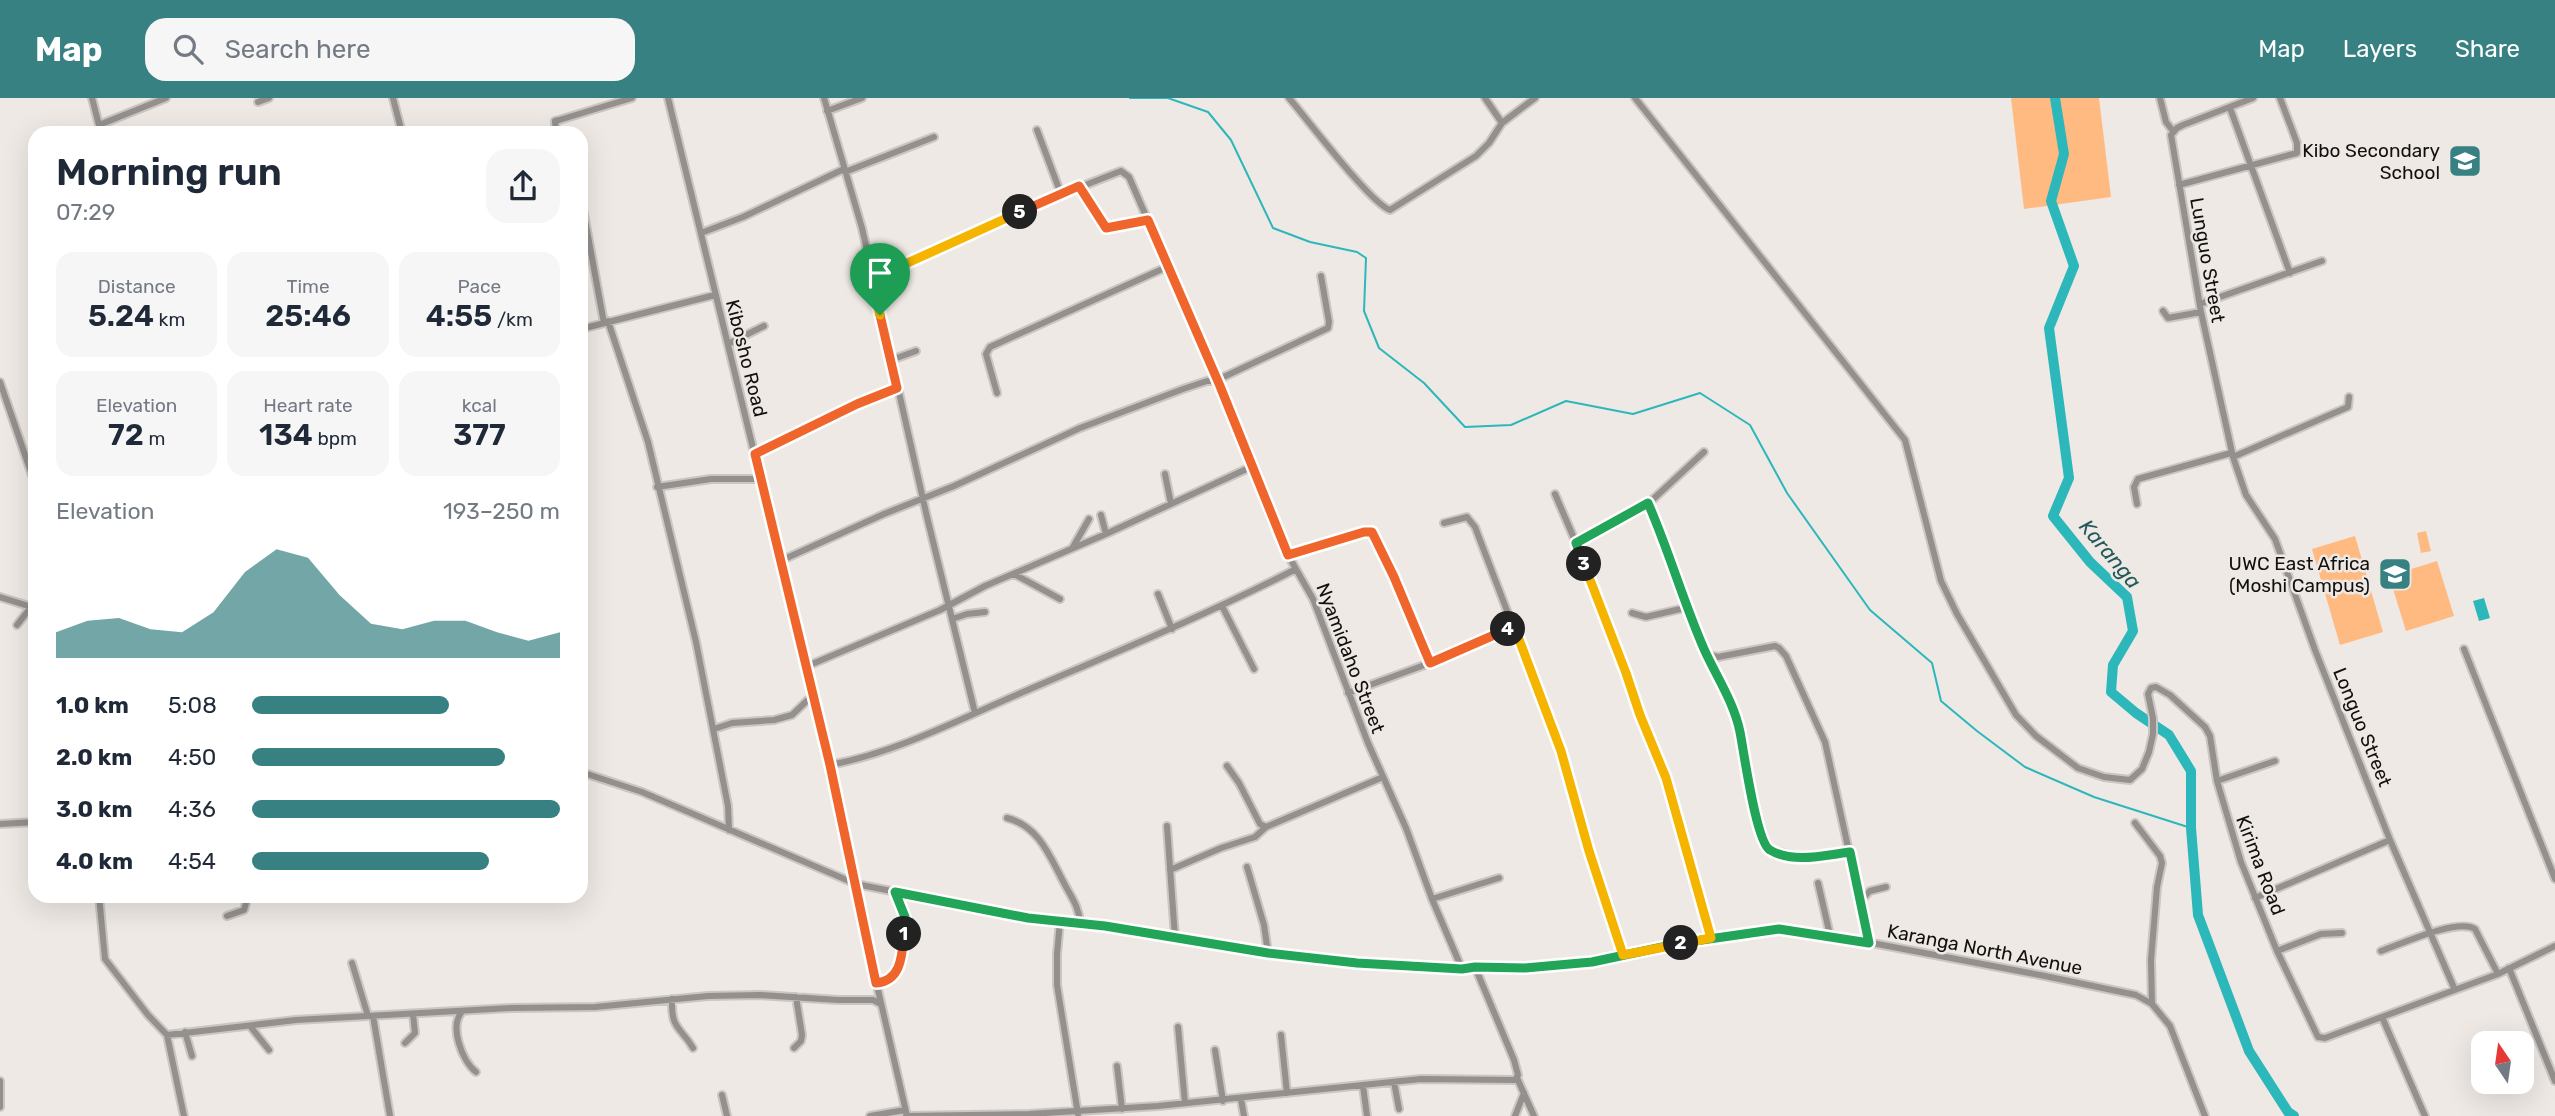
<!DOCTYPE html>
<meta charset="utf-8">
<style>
body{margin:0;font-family:Rubik,sans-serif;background:#f6f6f7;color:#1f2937;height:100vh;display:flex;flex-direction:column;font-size:26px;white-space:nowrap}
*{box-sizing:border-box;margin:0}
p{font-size:23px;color:#747a83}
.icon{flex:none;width:38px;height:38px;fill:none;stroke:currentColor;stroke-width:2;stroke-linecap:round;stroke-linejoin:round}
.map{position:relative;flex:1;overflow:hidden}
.side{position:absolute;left:28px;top:28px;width:560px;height:777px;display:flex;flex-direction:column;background:#fff;border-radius:21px;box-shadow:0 7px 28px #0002}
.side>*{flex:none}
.needle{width:46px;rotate:347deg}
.controls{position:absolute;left:2471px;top:933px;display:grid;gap:14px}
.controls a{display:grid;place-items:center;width:63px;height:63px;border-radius:14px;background:#fff;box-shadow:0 7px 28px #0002;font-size:35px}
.pin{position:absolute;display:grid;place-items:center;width:60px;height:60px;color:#fff;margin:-72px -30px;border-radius:50% 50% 50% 0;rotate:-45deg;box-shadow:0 0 7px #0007}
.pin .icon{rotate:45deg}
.km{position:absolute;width:35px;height:35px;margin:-18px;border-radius:50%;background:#222;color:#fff;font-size:19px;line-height:35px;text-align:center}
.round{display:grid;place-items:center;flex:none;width:74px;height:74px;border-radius:21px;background:#f6f6f7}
.summary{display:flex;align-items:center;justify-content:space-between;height:119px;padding:0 28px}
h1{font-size:38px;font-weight:600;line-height:52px}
.metrics{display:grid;grid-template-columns:repeat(3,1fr);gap:10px;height:119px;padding:7px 28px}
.metrics div{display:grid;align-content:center;border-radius:18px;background:#f6f6f7;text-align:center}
.metrics b{font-size:30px;font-weight:600}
.metrics small{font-size:19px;font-weight:400}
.metrics p{font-size:19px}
.chart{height:196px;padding:14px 28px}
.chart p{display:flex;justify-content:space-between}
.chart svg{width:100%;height:126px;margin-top:7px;fill:#388183;opacity:.7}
ul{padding:0 28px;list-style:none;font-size:23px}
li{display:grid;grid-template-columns:112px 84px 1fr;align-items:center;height:52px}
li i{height:18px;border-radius:9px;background:#388183}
header{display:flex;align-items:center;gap:42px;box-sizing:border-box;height:98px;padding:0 35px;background:#388183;color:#fff}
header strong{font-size:33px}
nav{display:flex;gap:38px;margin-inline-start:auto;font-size:24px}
.search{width:490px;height:63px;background:#f6f6f7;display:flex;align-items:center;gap:18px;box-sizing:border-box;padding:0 24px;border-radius:21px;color:#747a83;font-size:26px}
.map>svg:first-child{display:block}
</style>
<header>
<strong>Map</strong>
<div class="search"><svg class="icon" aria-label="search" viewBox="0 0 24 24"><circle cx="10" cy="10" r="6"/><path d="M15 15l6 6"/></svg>Search here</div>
<nav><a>Map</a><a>Layers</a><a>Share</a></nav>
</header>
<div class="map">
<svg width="2555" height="1018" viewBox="0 0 2555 1018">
<rect width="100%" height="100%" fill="#eee9e4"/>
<path fill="#ffba81" d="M2011 0H2099L2111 99 2024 111Z
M2426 433 2431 453 2421 455 2417 435Z
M2355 438 2383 534 2340 547 2312 451Z
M2437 463 2454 518 2406 533 2389 478Z"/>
<path fill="#2cb7bb" d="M2484 500 2490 520 2479 523 2473 503Z"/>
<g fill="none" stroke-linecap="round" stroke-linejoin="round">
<path stroke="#2cb7bb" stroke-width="2" d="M1130 0H1168L1208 14 1231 42 1273 130 1310 144 1357 154 1366 160 1364 213 1379 250 1424 285 1465 329 1511 327 1566 303 1633 316 1700 295 1750 327 1787 395 1870 512 1932 565 1941 603 1977 633 2025 669 2094 699 2191 730"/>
<path stroke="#2cb7bb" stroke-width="10" d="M2055 0 2064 56 2051 103 2074 168 2049 230 2069 380 2053 418 2090 464 2127 499 2133 533 2113 567 2111 594 2136 615 2169 637 2191 673V730L2198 817 2249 953 2288 1014 2294 1018"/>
<defs>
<path id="minor" d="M92 0 101 35
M393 0 402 35
M668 0 830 667 867 844 907 1018
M824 0 862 130 927 419 975 615
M1289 0C1308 22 1370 105 1390 112L1476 58 1489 45 1502 25 1535 0
M1485 0 1502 25
M1635 0 1905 342 1941 483 1957 516 2016 617 2036 638 2078 670 2104 679 2130 682 2142 671 2149 654 2153 636V620L2148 596 2151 590 2156 589 2170 597 2205 629 2210 638 2217 683 2241 764 2277 853 2318 939 2325 940 2498 876 2555 848
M2160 0 2166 24 2173 33
M2253 0 2183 27 2177 30 2171 37 2201 214 2233 359 2246 397 2275 441 2315 552 2390 742 2455 892
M258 4 269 0
M2230 10 2290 175
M827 13 862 0
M99 27 166 0
M1037 32 1061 96
M556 35 555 23 559 22 632 0
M845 74 934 39
M2179 87 2297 55V45L2280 0
M1079 88 1106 130 1148 122
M581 100 604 225
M701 135 743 119 844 71
M872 181 1032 108 1121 73 1129 79 1202 247 1215 283 1328 230 1329 224 1321 178
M2200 206 2322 163
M2163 213 2168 220 2201 214
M608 223 648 344 696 544 728 708 729 732
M581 231 715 197
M728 246 764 228
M891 262 916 253
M0 284 35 386
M997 295 986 256 990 249 1169 168
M1704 354 1649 405 1581 441 1576 447 1609 527 1640 617 1666 680 1711 840
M755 356 857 306 897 290
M2233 359 2348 309 2349 299
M1165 376 1171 406
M657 389 711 381H762
M1555 396 1576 445
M1649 405 1706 556 1718 559 1775 548 1779 550 1786 558 1825 644 1869 845
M2137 406 2134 389 2138 381 2231 355
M1101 417 1106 436
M1444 425 1467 419 1475 429 1561 654 1589 753 1623 857
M1073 449 1089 421
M1288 457 1364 434H1372L1394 479 1430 565
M780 463 884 416 954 388 1080 330 1183 291 1207 283H1215L1220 288 1272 423 1288 457 1313 501 1368 645 1406 730 1432 801 1462 871
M1014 476 1060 501
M1158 496 1172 531
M0 499 35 510
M1222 508 1254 571
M1632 515 1646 519 1689 509
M952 521 967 516 985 514
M17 527 31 509
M2464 551 2555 781
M1709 558C1721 582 1735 608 1740 634 1747 669 1750 721 1768 751L1799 759 1850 754
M805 569 940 512 985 488 1106 436 1251 369
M1348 595 1430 565 1514 528
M714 631 732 625 774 622 792 617 813 597
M830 667C894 655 954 624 1014 598 1109 557 1204 518 1296 471
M1227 668 1239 685 1260 726 1266 729 1383 679
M581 674 642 694 856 786 1028 820 1105 828 1268 855 1321 862 1408 868 1462 871 1475 869 1525 870 1592 864 1680 845 1778 831 1830 837 2045 878 2136 897 2152 906 2170 928 2205 1018
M2217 683 2275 663
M1007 720C1039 728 1050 759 1064 785 1071 799 1079 808 1080 825
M2135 725 2160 758 2162 765 2157 789 2151 862 2152 906
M0 726 35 724
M1167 728 1175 839
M1247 769 1264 827 1268 855
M1170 772 1221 750 1255 739 1266 729
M1818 785 1830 837
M99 798 105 861 148 917 167 937 184 1018
M2255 800 2390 742
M1432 801 1499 780
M1860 803 1870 793 1886 789
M227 818 244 812 246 805 245 798
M1060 823 1057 856V887L1078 1016
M2277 853 2321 836 2342 835
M2381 853C2401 846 2457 820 2475 831L2498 876
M352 865 368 918
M2509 870 2555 983
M876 885 892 880C910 857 907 819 896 794
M672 901C671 932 680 928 693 950
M462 914C449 928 462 963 476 974
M373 918 390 1018
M2382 919 2425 1018
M250 928 269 952
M1178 929 1185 1005
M185 934 192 958
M167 937 296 922 511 910 595 909 708 898 760 897 838 902H873L881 906
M1281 937 1287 995
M405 945 415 935 413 916
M794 950 801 943 802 937 796 899
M1215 952 1223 1003
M1117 968 1122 1011
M1517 980 1534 1018
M0 983V1009
M1394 984 1399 1011
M1363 988 1367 1018
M722 997 727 1018
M1241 1001 1244 1018
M870 1018 905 1012
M906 1018 1029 1016 1158 1008 1421 981 1515 982 1518 977 1514 962 1475 869
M1515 1018 1524 995"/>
</defs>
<use href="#minor" stroke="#cbc6c2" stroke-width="10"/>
<use href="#minor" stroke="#93908e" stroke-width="6"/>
</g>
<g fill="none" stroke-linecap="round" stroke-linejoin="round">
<defs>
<path id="split-1" d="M880 217 897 290 857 306 755 356 830 667 876 885C902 883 902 856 904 836"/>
<path id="split-2" d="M904 836 905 819 895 794 1028 820 1105 828 1268 855 1357 865 1462 871 1475 869 1525 870 1592 864 1681 845"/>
<path id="split-3" d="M1584 466 1576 445 1648 405C1669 453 1683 503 1704 551 1716 578 1734 604 1740 634 1744 654 1756 744 1770 752 1793 766 1826 757 1850 754L1869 845 1779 831 1681 845"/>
<path id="split-4" d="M1508 531 1514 528 1561 653 1589 753 1623 857 1711 840 1666 680 1640 617 1626 575 1584 466"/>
<path id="split-5" d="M1020 114 1079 88 1106 130 1148 122 1220 288 1288 457 1364 434H1372L1394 479 1430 565 1508 531"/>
<path id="split-6" d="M880 217 872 181 1020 114"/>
</defs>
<use href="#split-1" stroke="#fff" stroke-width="14"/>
<use href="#split-2" stroke="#fff" stroke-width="14"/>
<use href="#split-3" stroke="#fff" stroke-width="14"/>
<use href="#split-4" stroke="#fff" stroke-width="14"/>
<use href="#split-5" stroke="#fff" stroke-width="14"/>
<use href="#split-6" stroke="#fff" stroke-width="14"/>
<use href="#split-1" stroke="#f0652b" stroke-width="9"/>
<use href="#split-2" stroke="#22a559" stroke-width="9"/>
<use href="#split-3" stroke="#22a559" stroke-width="9"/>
<use href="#split-4" stroke="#f5b400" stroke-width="9"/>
<use href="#split-5" stroke="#f0652b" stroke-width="9"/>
<use href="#split-6" stroke="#f5b400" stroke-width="9"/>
</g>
<defs>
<symbol id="school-square" viewBox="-11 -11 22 22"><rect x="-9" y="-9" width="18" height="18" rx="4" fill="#388183" stroke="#eee9e4"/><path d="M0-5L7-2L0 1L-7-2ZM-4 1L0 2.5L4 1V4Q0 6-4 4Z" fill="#fff"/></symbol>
</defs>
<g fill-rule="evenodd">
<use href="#school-square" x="2446" y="44" width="38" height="38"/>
<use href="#school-square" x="2376" y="457" width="38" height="38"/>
</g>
<g text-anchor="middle" stroke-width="5" stroke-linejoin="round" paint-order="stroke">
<g font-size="19" fill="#12100f" stroke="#eee9e4" text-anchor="end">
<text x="2440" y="59">Kibo Secondary<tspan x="2440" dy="22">School</tspan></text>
<text x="2370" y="472">UWC East Africa<tspan x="2370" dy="22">(Moshi Campus)</tspan></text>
</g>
<g font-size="19" fill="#12100f" stroke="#eee9e4">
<text transform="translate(2208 162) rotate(80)" y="7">Lunguo Street</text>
<text transform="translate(747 260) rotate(76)" y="7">Kibosho Road</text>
<text transform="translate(1351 560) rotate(69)" y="7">Nyamidaho Street</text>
<text transform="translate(2363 629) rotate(68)" y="7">Longuo Street</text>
<text transform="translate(2261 767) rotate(69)" y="7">Kirima Road</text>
<text transform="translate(1985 851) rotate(11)" y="7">Karanga North Avenue</text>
</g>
<g font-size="21" font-style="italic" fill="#23595b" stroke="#eee9e4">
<text transform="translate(2110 456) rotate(50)" y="7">Karanga</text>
</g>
</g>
</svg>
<div class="controls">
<a><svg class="needle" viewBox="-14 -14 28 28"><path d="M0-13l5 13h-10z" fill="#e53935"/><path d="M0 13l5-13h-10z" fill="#747a83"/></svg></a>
</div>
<div class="pin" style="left:880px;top:217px;background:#1e9e55"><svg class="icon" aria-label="arrive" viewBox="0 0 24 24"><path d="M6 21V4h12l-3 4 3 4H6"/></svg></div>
<b class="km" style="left:904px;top:836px">1</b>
<b class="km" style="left:1681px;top:845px">2</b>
<b class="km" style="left:1584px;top:466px">3</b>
<b class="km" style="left:1508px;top:531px">4</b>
<b class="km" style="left:1020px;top:114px">5</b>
<section class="side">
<div class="summary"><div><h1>Morning run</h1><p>07:29</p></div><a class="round"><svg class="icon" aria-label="share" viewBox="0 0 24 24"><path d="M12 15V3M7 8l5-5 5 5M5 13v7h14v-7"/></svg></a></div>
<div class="metrics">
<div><p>Distance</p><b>5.24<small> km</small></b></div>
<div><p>Time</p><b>25:46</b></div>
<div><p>Pace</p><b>4:55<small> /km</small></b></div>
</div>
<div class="metrics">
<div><p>Elevation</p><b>72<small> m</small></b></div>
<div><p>Heart rate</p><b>134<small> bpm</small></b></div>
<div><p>kcal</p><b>377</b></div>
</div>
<div class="chart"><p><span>Elevation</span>193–250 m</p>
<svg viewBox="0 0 160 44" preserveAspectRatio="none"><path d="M0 44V35L10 31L20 30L30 34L40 35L50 28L60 14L70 6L80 9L90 22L100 32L110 34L120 31L130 31L140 35L150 38L160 35V44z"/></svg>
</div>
<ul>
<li><b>1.0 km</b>5:08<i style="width:64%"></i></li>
<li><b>2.0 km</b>4:50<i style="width:82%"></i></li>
<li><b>3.0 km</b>4:36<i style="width:100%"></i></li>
<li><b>4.0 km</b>4:54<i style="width:77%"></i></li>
</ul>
</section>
</div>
